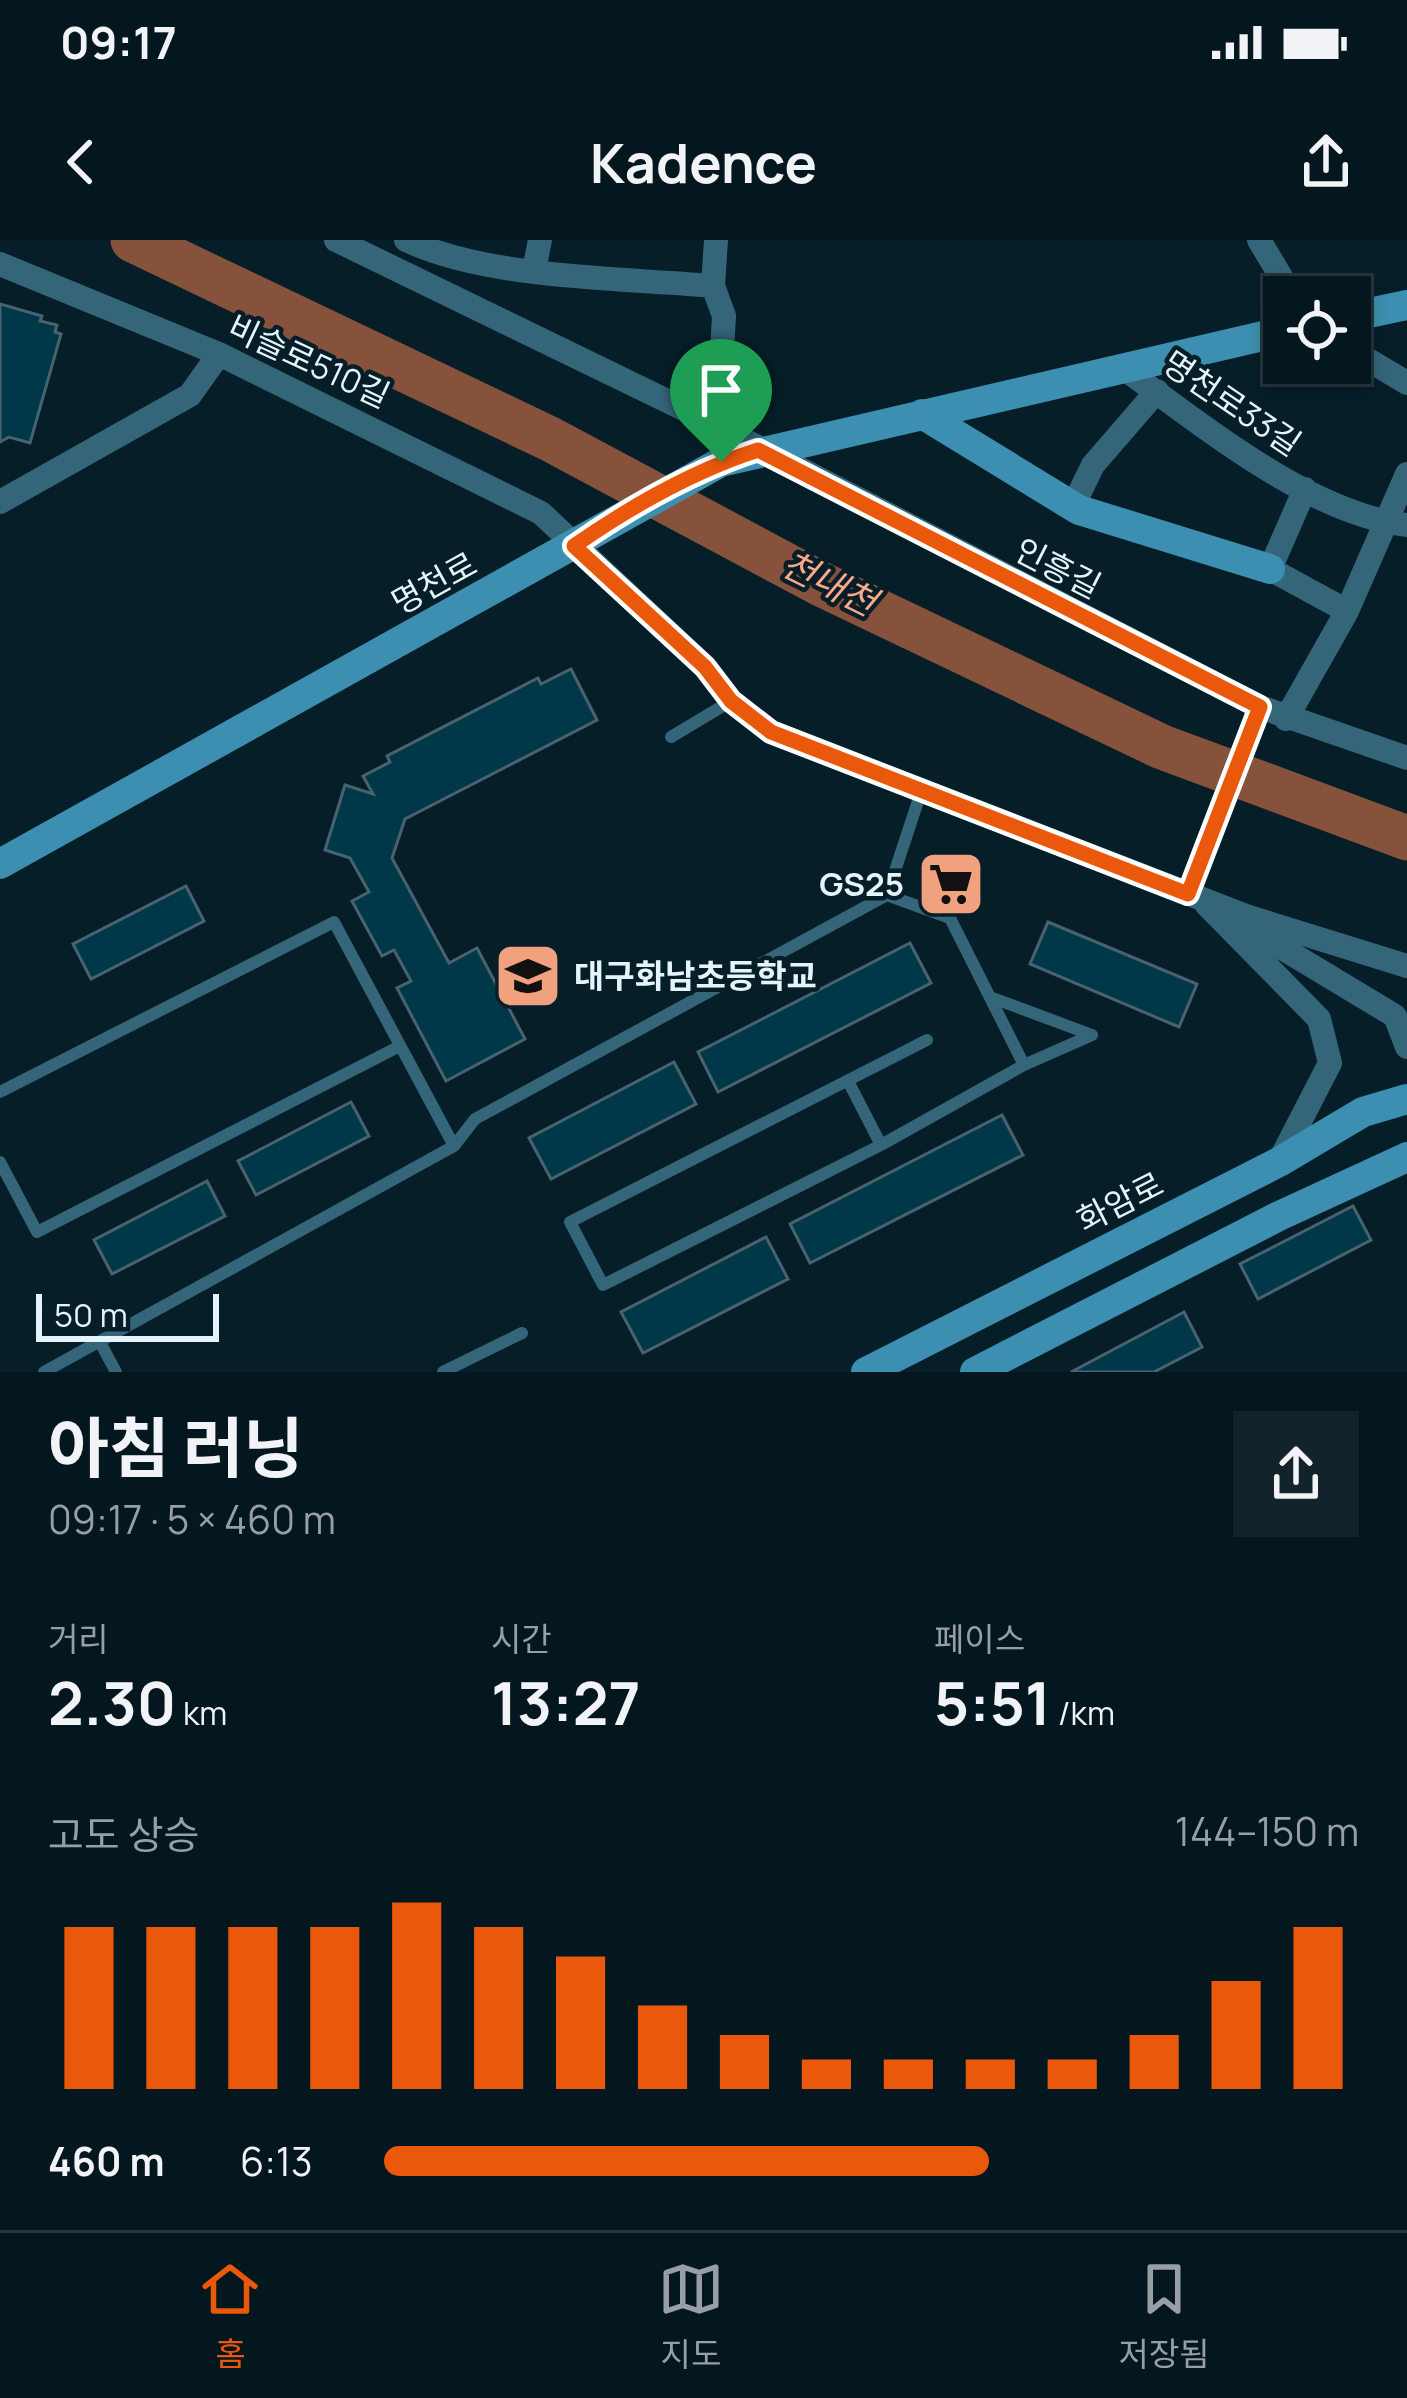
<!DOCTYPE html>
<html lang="ko">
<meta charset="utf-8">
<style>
body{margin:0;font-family:Manrope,"Noto Sans KR",sans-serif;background:#12232b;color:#f1f3f6;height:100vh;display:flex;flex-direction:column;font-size:45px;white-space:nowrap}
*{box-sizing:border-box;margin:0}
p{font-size:39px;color:#979fa4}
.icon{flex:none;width:66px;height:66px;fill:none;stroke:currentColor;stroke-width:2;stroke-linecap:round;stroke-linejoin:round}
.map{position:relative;height:1132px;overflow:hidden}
.sheet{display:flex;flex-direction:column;background:#04161e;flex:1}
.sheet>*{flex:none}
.fabs{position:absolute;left:1263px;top:36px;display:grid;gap:24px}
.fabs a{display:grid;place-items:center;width:108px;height:108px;border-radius:0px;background:#04161e;box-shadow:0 6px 18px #0003,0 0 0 3px #25353c;font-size:60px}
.scale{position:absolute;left:36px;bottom:30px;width:183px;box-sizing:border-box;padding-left:12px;border:6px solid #e5f4fb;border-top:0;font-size:33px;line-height:42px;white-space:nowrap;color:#e5f4fb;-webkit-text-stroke:9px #051e28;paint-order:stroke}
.pin{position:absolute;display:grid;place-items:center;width:102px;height:102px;color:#fff;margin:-123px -51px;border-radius:50% 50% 50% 0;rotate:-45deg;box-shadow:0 0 12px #0007}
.pin .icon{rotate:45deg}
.round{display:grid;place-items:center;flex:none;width:126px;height:126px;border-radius:0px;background:#12232b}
.head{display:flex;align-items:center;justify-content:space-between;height:204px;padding:0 48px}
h1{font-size:66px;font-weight:700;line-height:90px}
.stats{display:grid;grid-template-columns:repeat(3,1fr);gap:18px;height:204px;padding:12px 48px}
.stats div{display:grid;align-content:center}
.stats b{font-size:60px;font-weight:700}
.stats small{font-size:33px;font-weight:400}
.stats p{font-size:33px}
.chart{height:336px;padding:24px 48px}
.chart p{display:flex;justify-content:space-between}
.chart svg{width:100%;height:216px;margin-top:12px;stroke:#ea580c;stroke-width:6}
ul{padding:0 48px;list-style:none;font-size:39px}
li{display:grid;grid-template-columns:192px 144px 1fr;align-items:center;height:90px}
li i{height:30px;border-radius:15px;background:#ea580c}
.status{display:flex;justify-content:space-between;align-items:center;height:84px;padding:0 60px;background:#04161e;direction:ltr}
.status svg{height:33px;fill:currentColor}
header{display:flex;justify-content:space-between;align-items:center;height:156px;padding:0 48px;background:#04161e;font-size:54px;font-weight:700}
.dock{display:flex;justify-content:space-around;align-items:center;height:168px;border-top:3px solid #25353c;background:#04161e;font-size:33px;color:#979fa4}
.dock a{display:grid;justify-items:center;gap:6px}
.dock .active{color:#ea580c}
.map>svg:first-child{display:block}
</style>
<div class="status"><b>09:17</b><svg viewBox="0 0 49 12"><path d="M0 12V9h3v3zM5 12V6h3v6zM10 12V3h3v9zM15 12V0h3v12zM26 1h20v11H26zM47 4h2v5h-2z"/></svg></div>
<header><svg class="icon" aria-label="back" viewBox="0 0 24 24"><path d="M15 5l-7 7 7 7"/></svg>Kadence<svg class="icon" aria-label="share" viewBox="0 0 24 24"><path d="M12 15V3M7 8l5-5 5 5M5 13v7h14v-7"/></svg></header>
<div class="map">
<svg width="1407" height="1132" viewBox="0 0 1407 1132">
<rect width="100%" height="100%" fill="#051e28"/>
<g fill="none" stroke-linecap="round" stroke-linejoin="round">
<path stroke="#86523c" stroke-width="45" d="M133 0 550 199 821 344 1162 507 1407 598"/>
</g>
<path fill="#00384a" stroke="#48626e" stroke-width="3" d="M0 64 42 76 40 81 57 85 55 92 61 94 30 203 9 197 0 202Z
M571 429 597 480 405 579 392 618 449 723 477 708 525 799 446 841 397 748 411 741 394 710 382 716 352 661 369 652 350 618 325 610 345 545 373 554 363 536 390 522 387 516 538 438 541 444Z
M186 646 204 681 91 739 73 704Z
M1048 682 1197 744 1179 787 1030 724Z
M910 703 931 743 718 852 698 812Z
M674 822 696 864 551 939 529 898Z
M351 862 369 896 256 955 238 921Z
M1002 875 1023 915 810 1023 790 984Z
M207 941 225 976 112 1034 94 1000Z
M1353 966 1371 1000 1258 1059 1240 1024Z
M766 997 788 1039 643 1113 621 1072Z
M1184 1072 1202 1107 1154 1132H1071Z"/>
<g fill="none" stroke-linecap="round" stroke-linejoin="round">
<path stroke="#346579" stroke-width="12" d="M671 497 731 461
M887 655 950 678 1024 825
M927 800 570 982 603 1045 881 905 1024 825 1092 795 990 757
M848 841 881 905
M0 852 334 682 454 906
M0 922 37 992 400 806
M101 1104 116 1132
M44 1132 454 906 475 879 887 655 922 549
M443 1132 522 1093"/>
<path stroke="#346579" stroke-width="24" d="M336 0 692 173 1260 467 1407 518
M406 0C488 39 623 38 713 46
M1259 0 1293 57
M0 24 219 114 541 273 705 427 731 461 771 492 1246 676 1407 726
M534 30 540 0
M1350 109 1407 143
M1123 128C1202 184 1309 274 1407 285
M692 173 722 113 724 76 713 46 716 0
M1305 249 1270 329 1347 371
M0 262 190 155 219 114
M1073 266 1093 225 1157 151
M1286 479 1347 371 1407 234
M1188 654 1260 467
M1207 665 1319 779 1330 823 1279 922
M1244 685 1395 776 1407 807"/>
<path stroke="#3c8fb0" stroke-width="30" d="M1350 77 1407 65
M922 174 1079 270 1270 329
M0 624 721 222 1284 91
M866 1132 1279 922 1363 872 1407 859
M975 1132 1279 976 1407 917"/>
</g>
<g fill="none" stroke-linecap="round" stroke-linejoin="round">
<defs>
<path id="route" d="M758 210 1260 467 1188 654 771 492 731 461 705 427 574 306C630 267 693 231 758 210Z"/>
</defs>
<use href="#route" stroke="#fff" stroke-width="24"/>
<use href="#route" stroke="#ea580c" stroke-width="15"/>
</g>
<defs>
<symbol id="supermarket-square" viewBox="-11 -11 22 22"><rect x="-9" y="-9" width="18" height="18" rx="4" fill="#f2a17e" stroke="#051e28"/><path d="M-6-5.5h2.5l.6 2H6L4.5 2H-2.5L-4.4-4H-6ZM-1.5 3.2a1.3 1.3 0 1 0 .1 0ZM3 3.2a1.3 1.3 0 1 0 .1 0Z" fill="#111"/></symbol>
<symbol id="school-square" viewBox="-11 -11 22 22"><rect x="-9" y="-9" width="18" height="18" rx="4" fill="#f2a17e" stroke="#051e28"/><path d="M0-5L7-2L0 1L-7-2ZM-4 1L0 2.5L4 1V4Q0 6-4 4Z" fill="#111"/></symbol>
</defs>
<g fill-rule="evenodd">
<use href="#supermarket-square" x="913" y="606" width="76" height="76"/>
<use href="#school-square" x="490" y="698" width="76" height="76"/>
</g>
<g text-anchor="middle" stroke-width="9" stroke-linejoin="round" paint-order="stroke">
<g font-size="33" fill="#e5f4fb" stroke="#051e28">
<text transform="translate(309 121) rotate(25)" y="12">비슬로510길</text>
<text transform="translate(1232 163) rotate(34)" y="12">명천로33길</text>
<text transform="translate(1058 328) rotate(27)" y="12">인흥길</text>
<text transform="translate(434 343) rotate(-29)" y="12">명천로</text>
<text transform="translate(1120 962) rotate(-27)" y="12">화암로</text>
</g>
<g font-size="33" font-weight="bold" fill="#e5f4fb" stroke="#051e28" text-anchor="end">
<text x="904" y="656">GS25</text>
<text x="574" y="748" text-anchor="start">대구화남초등학교</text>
</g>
<g font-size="36" font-style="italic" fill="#fba987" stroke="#051e28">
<text transform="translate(829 343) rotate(26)" y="13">천내천</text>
</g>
</g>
</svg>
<div class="fabs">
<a><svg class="icon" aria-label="locate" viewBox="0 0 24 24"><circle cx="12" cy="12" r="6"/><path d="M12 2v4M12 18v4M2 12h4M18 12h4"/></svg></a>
</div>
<div class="scale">50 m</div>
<div class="pin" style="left:721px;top:222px;background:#1e9e55"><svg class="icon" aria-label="arrive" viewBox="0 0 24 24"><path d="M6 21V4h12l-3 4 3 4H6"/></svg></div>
</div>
<section class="sheet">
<div class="head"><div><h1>아침 러닝</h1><p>09:17 · 5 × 460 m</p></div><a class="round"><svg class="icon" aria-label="share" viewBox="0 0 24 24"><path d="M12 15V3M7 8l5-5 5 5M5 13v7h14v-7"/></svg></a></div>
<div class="stats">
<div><p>거리</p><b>2.30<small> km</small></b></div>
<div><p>시간</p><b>13:27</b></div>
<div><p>페이스</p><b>5:51<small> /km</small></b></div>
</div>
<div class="chart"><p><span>고도 상승</span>144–150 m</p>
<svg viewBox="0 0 160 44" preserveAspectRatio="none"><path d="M5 44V11M15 44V11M25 44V11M35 44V11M45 44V6M55 44V11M65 44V17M75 44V27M85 44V33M95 44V38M105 44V38M115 44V38M125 44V38M135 44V33M145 44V22M155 44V11"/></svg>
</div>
<ul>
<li><b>460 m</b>6:13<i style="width:62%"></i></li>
</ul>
</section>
<nav class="dock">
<a class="active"><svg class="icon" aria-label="home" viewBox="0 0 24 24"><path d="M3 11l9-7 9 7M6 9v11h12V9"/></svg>홈</a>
<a><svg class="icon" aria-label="map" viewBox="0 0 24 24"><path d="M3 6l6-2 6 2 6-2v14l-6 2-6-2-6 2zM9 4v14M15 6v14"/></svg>지도</a>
<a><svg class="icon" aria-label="saved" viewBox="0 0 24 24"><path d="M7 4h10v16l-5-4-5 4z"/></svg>저장됨</a>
</nav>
